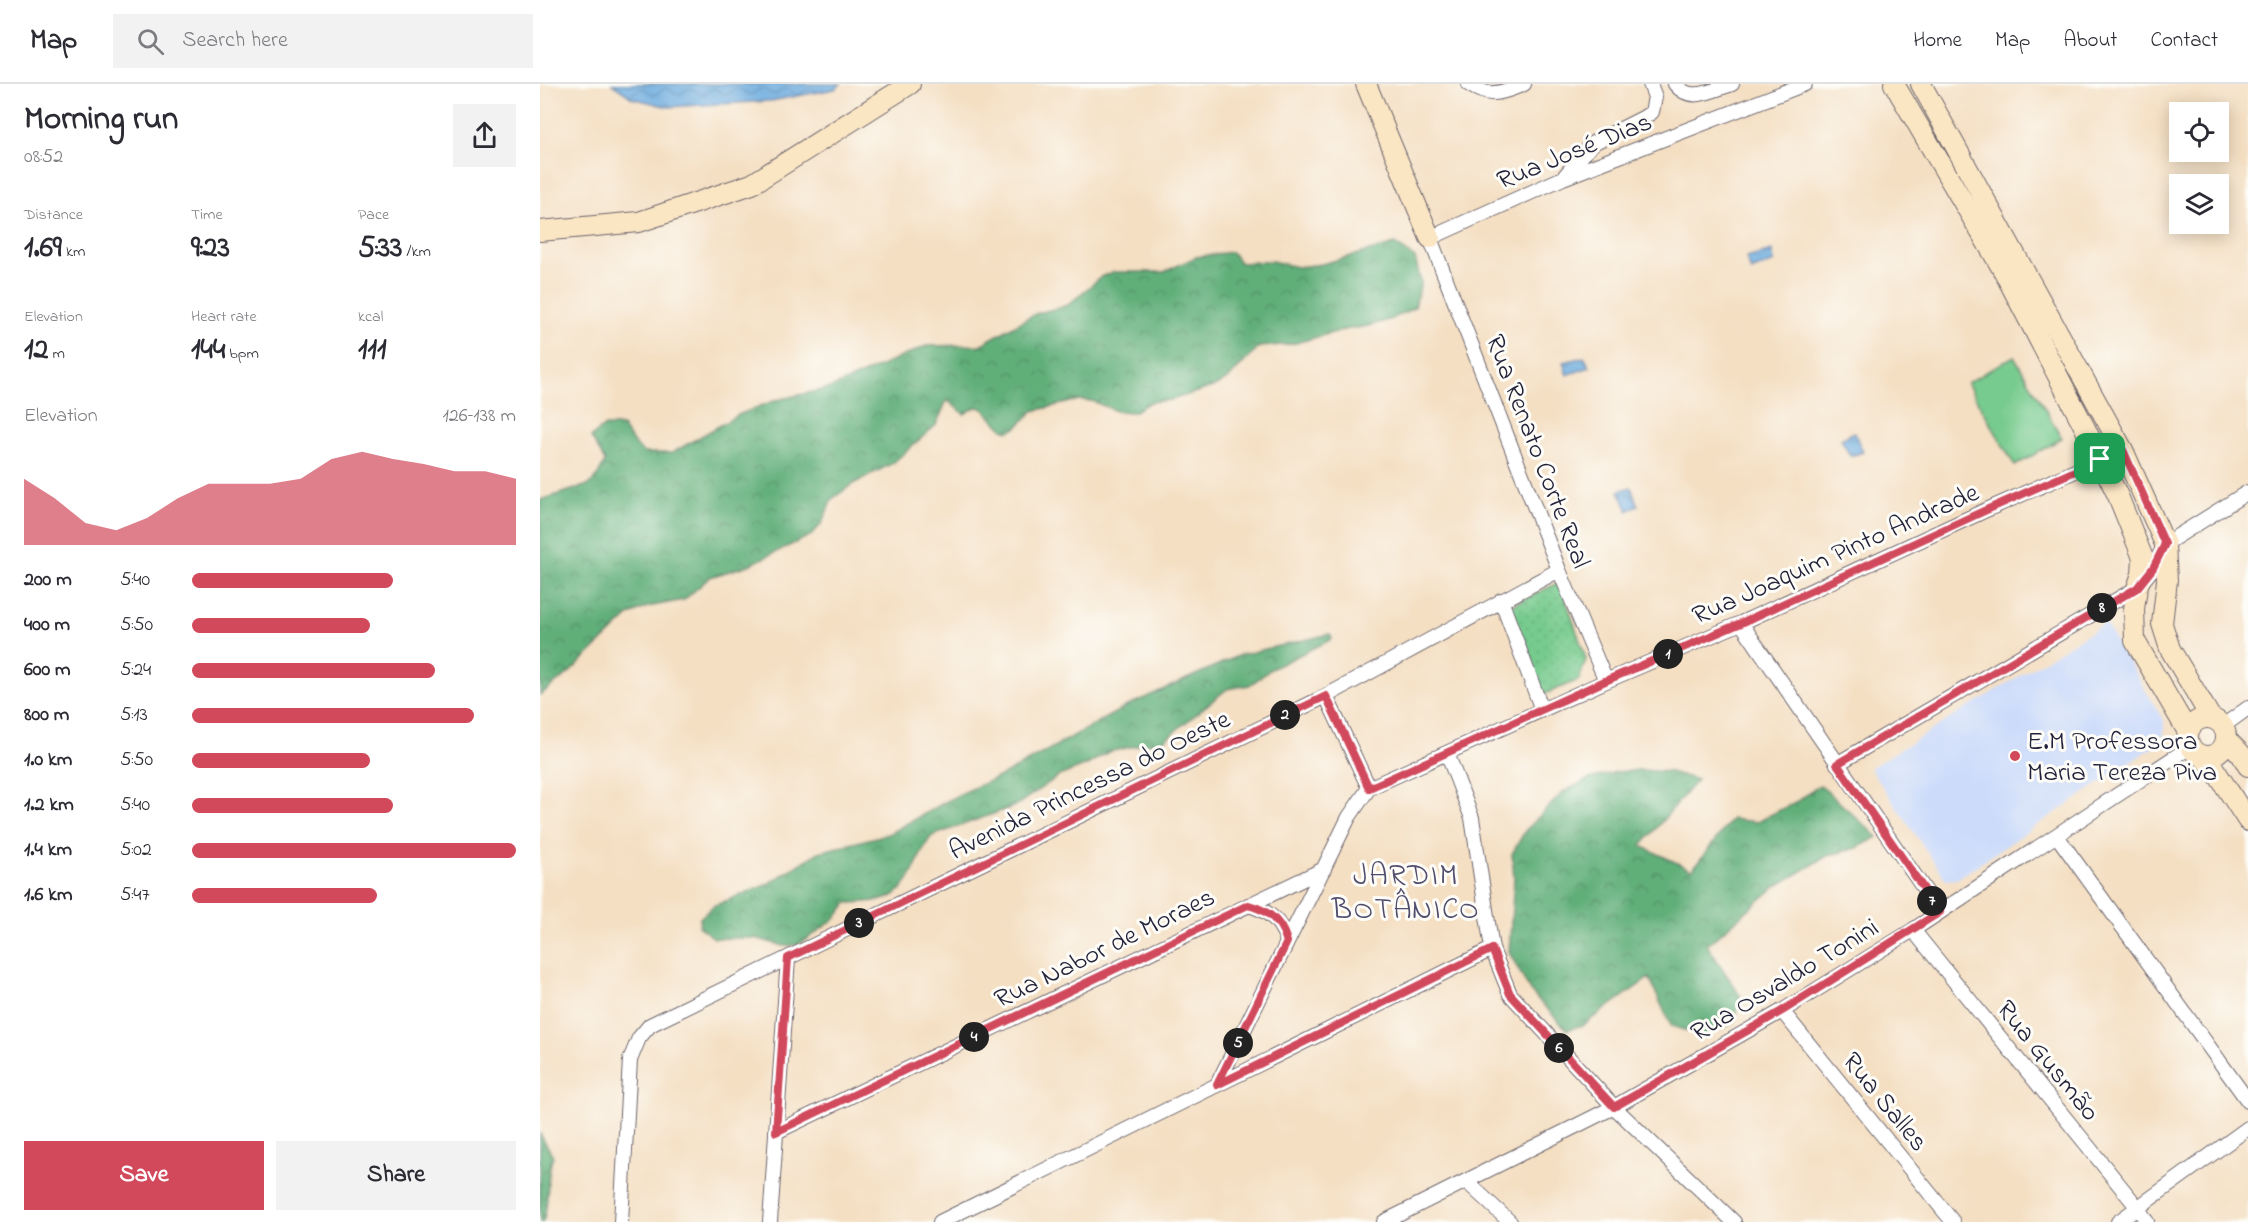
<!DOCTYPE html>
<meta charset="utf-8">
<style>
body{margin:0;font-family:"Indie Flower",sans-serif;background:#f2f2f3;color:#2b2b33;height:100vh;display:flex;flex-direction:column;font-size:22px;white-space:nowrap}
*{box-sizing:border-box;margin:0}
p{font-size:20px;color:#7c7c81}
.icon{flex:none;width:33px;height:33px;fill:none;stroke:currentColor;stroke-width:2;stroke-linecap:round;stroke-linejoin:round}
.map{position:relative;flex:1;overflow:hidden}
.drawer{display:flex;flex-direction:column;background:#fff;width:540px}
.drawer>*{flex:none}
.buttons{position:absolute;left:1629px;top:18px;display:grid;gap:12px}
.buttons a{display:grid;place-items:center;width:60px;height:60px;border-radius:0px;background:#fff;box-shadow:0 3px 15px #0003;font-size:30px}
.pin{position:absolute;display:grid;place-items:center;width:51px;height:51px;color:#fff;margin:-26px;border-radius:12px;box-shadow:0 3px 9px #0006}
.km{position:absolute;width:30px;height:30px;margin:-15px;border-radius:50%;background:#222;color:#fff;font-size:16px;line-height:30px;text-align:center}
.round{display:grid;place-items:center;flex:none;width:63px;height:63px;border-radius:0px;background:#f2f2f3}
.headline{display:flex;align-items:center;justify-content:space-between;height:102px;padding:0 24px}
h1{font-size:33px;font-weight:800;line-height:45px}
.stats{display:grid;grid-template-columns:repeat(3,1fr);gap:9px;height:102px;padding:6px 24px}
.stats div{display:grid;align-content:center}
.stats b{font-size:30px;font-weight:800}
.stats small{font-size:16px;font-weight:400}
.stats p{font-size:16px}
.chart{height:168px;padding:12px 24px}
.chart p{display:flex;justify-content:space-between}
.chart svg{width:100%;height:108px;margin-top:6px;fill:#d1495b;opacity:.7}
.cta{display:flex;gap:12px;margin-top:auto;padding:12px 24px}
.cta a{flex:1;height:69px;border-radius:0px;background:#d1495b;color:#fff;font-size:24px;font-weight:800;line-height:69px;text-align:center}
.cta a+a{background:#f2f2f3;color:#2b2b33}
ul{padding:0 24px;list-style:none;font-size:20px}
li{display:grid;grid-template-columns:96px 72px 1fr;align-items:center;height:45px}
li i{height:15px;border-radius:8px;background:#d1495b}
header{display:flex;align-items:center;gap:36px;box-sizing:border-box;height:84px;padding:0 30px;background:#fff;border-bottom:2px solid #e1e1e2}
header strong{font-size:28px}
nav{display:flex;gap:33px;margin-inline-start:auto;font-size:21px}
.search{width:420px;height:54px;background:#f2f2f3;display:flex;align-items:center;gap:15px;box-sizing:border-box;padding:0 21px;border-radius:0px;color:#7c7c81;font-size:22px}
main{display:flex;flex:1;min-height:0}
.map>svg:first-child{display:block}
</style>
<header>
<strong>Map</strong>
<div class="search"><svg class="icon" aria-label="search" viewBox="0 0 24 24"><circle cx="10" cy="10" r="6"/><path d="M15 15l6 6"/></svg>Search here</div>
<nav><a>Home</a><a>Map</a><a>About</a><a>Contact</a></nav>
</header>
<main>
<section class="drawer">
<div class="headline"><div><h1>Morning run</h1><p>08:52</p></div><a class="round"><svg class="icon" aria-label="share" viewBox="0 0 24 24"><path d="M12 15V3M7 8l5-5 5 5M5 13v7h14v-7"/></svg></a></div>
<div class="stats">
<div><p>Distance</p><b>1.69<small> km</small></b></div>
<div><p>Time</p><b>9:23</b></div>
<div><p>Pace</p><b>5:33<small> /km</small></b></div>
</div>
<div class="stats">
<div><p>Elevation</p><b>12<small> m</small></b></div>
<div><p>Heart rate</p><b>144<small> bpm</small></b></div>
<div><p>kcal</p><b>111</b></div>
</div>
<div class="chart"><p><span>Elevation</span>126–138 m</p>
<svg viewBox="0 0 160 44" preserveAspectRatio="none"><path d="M0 44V17L10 25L20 35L30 38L40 33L50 25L60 19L70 19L80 19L90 17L100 9L110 6L120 9L130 11L140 14L150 14L160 17V44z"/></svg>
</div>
<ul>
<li><b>200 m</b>5:40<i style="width:62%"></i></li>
<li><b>400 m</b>5:50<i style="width:55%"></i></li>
<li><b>600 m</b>5:24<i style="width:75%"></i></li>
<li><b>800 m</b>5:13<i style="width:87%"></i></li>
<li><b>1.0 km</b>5:50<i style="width:55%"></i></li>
<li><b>1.2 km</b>5:40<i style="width:62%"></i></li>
<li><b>1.4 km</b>5:02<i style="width:100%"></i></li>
<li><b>1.6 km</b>5:47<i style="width:57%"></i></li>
</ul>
<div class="cta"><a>Save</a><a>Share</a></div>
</section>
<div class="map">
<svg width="1708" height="1138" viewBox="0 0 1708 1138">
<defs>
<pattern id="grass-dots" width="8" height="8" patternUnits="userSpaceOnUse" patternTransform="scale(1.5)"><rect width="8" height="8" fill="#77cb8e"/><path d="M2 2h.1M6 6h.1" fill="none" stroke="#67ae7b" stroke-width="1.8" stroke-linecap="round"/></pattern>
<pattern id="forest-crowns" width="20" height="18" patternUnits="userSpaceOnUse" patternTransform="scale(1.5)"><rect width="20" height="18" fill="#61af79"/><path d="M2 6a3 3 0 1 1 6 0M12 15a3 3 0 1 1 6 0" fill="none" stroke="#508e64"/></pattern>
<pattern id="water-waves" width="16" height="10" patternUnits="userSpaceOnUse" patternTransform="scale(1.5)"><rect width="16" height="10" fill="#6baade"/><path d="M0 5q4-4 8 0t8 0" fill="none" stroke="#588ab5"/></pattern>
</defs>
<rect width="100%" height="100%" fill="#fdfcf7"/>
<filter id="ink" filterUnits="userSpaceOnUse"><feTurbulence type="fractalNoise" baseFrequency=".0167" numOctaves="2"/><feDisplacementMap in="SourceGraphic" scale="12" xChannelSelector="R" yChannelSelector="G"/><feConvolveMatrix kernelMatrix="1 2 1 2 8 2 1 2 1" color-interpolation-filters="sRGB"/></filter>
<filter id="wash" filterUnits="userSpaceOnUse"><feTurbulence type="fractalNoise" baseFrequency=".008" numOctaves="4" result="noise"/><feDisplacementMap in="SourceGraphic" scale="24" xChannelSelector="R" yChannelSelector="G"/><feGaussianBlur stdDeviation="1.35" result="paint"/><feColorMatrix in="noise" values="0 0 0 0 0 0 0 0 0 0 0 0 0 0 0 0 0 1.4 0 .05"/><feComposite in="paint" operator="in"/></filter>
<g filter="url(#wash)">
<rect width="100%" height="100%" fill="#f4dfc3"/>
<path fill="#ccdbfa" d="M1565 539 1624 637V651L1618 660 1417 795 1406 796 1330 684Z"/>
<path fill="url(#grass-dots)" stroke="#4c7664" stroke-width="1.5" d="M1020 498 1046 575 1039 596 1002 611 968 523Z"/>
<path fill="url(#forest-crowns)" stroke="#42685a" stroke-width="1.5" d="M855 160 875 174 881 198 875 223 852 235 828 242 803 246 752 260 719 263 689 294 676 302 631 316 610 318 593 328 576 327 552 317 539 316 493 327 476 344 469 347 463 345 442 324 436 323 424 330 407 316 396 341 353 379 313 400 292 415 282 439 272 451 209 481 170 493 144 516 107 523 90 531 28 590 0 611V416L48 401 57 393 65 377 51 353 65 342H82L95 361 104 369H132L198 331 236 316 291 304 386 262 440 261 495 230 528 221 561 193 573 188H624L656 173 691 168 701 179 732 177 757 183 782 180Z
M790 550 792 555 731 585 710 601 687 605 624 656 568 668 547 681 519 692 475 722 392 752C384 761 381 771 376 781 360 819 344 817 307 819L295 835 258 861 243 862 215 854H174L159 843 160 834 173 822 228 800 279 768 348 750 418 711 467 689 589 621 700 571Z
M1100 686 1130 688 1157 696 1101 762 1152 786 1192 735 1217 738 1259 716 1280 701 1338 753 1317 764 1289 771 1235 803 1167 861 1201 913 1194 939 1163 952 1131 942 1109 894 1043 941 1027 946 990 907 969 868 974 794 972 770 985 747 1023 708 1049 695 1076 688Z
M0 1050 13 1072C5 1093 10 1117 3 1138H0Z"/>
<path fill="#77cb8e" stroke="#4c7664" stroke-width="1.5" d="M1474 272 1522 354 1475 382 1427 299Z"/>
<path fill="url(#water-waves)" stroke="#46668c" stroke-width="1.5" d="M72 0H301L295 5 231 17 128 23 92 14Z
M1232 167 1234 178 1211 187 1206 174Z
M1044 273 1050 283 1027 291 1023 278Z
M1314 348 1323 368 1310 372 1301 355Z
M1091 403 1098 421 1088 427 1079 407Z"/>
</g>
<g filter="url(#ink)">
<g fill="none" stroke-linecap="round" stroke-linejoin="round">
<defs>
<path id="street" d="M928 0C950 15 961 9 984 0
M1135 0C1151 20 1172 6 1192 0
M1023 94 1053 59 1103 34 1112 28 1115 13 1110 0
M961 516 1002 626
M1201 539 1400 828
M1066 597 1019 486 890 154 1023 94 1265 0
M786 612 829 704
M1683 642 1708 624
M907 669 932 734 952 865 970 910 1074 1023 1194 1138
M1297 680 1597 504 1613 484 1625 460 1708 408
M829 704 1066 597 1201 539 1444 427 1583 366
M1517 752 1708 1017
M708 821C728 826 742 838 747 858
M1373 846 1598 1124 1607 1138
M1242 927 1413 1138
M677 1001 809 733 829 704
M236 1048 784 785
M927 1098 970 1138
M81 1138 90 976 99 954 110 941 786 612 1019 486
M230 1138 248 874
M400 1138 952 865
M844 1138 1074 1023 1242 927 1373 846 1650 663
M1578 1138 1708 1044"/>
<path id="secondary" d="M826 0 890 154
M1354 0 1463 186 1546 346 1578 412 1603 474 1602 490 1597 504 1594 525 1595 557 1648 648
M1381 0 1583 366 1625 460 1627 496 1622 540 1630 565 1671 634
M0 147 99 138 212 100 370 0
M1648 653a19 19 0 1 1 38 0a19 19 0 1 1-38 0Z
M1686 655 1701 670 1708 682
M1660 671 1671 680 1708 737"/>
</defs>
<use href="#street" stroke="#6c646b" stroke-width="16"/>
<use href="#secondary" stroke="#6c646b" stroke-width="22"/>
<use href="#street" stroke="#fff" stroke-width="14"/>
<use href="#secondary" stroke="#fbe6c4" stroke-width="20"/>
</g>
</g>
<g fill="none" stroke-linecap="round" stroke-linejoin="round" filter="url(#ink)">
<defs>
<path id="route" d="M1583 366 1625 460 1613 484 1597 504 1297 680 1400 828 1242 927 1074 1023 970 910 952 865 677 1001 747 858C742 838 728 826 708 821L236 1048 248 874 786 612 829 704 1065 597 1201 539 1444 427Z"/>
</defs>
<use href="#route" stroke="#fff" stroke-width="12"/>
<use href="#route" stroke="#d1495b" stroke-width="8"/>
</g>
<circle fill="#d1495b" stroke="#fdfcf7" stroke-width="2" cx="1475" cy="672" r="6"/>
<g text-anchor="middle" stroke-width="6" stroke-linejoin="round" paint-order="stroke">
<g font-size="27" fill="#22223b" stroke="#fdfcf7">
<text transform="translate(1034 66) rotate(-22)" y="9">Rua José Dias</text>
<text transform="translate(999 367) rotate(69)" y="9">Rua Renato Corte Real</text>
<text transform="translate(1295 469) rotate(-24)" y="9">Rua Joaquim Pinto Andrade</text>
<text transform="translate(549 700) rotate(-26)" y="9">Avenida Princessa do Oeste</text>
<text transform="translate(564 863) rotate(-26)" y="9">Rua Nabor de Moraes</text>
<text transform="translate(1244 895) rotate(-31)" y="9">Rua Osvaldo Tonini</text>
<text transform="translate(1509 976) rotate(51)" y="9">Rua Gusmão</text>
<text transform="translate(1346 1017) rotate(51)" y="9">Rua Salles</text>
</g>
<g font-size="27" fill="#22223b" stroke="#fdfcf7" text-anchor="start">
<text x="1487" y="665">E.M Professora<tspan x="1487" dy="31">Maria Tereza Piva</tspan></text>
</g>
<g font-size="30" letter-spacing="1.5" fill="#514d6e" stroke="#fdfcf7">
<text x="866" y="800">JARDIM<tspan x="866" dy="34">BOTÂNICO</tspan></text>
</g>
</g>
</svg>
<div class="buttons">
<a><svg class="icon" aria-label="locate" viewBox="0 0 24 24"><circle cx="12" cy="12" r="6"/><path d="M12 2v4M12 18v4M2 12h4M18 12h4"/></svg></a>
<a><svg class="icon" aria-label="layers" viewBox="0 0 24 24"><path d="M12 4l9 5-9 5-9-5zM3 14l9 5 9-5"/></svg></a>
</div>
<div class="pin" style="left:1560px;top:375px;background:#1e9e55"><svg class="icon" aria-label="arrive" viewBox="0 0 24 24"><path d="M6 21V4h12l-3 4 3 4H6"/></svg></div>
<b class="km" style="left:1128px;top:570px">1</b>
<b class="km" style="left:745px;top:631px">2</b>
<b class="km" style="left:319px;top:839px">3</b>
<b class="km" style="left:434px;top:953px">4</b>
<b class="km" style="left:698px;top:959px">5</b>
<b class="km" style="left:1019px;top:964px">6</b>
<b class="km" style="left:1392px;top:817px">7</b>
<b class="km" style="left:1562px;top:524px">8</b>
</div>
</main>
